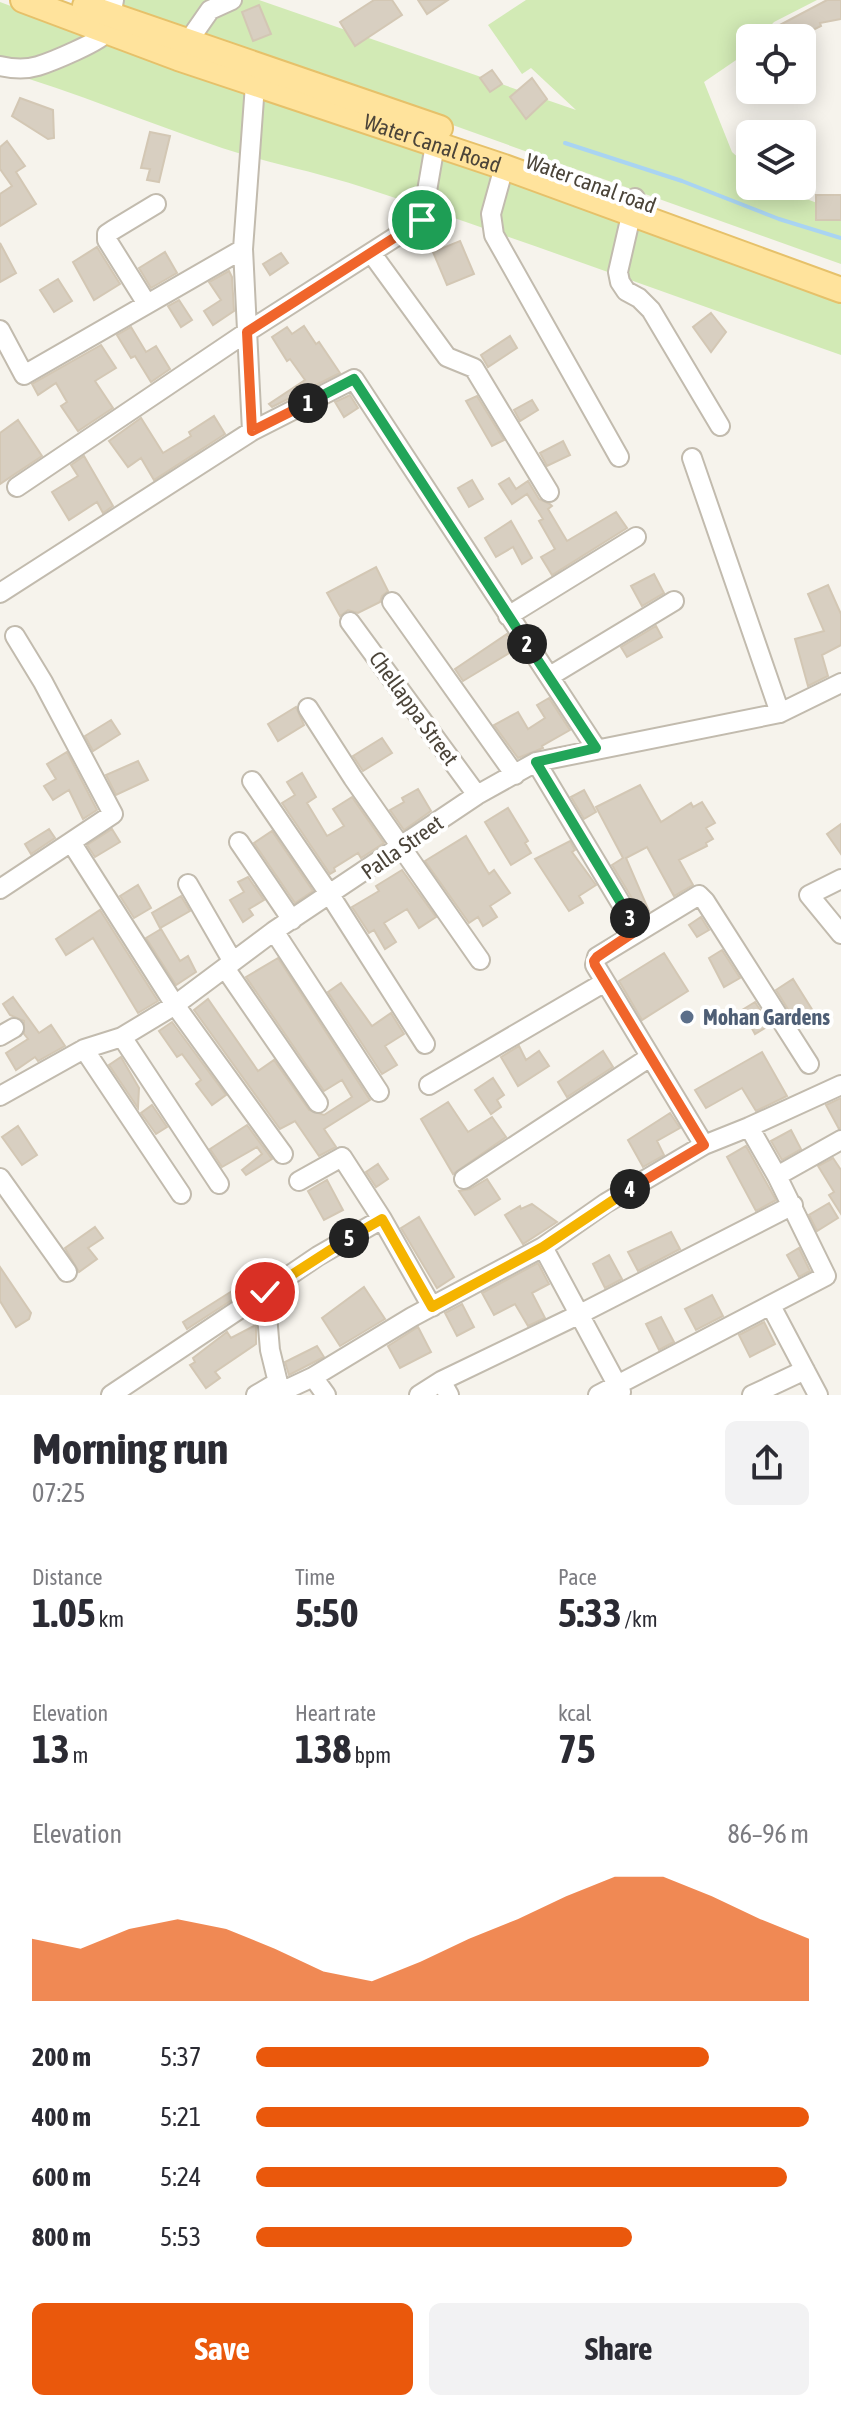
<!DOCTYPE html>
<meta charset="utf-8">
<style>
body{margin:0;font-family:"Asap Condensed",sans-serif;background:#f2f2f3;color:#2b2b33;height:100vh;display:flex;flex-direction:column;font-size:30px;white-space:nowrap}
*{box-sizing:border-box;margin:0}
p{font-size:26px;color:#7c7c81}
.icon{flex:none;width:44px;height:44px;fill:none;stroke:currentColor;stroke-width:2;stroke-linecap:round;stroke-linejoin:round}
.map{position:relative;height:1395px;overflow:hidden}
.side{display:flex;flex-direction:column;background:#fff;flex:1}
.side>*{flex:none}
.controls{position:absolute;left:736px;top:24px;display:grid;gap:16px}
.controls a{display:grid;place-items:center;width:80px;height:80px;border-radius:12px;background:#fff;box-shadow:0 4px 20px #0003;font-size:40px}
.pin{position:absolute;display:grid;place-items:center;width:68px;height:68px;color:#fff;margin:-34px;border:4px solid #fff;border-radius:50%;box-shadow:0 2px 8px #0007}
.km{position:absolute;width:40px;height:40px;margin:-20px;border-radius:50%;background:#222;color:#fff;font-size:22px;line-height:40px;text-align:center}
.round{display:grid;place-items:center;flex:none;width:84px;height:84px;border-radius:12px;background:#f2f2f3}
.overview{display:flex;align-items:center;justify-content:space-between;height:136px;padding:0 32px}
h1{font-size:44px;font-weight:700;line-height:60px}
.figures{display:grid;grid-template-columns:repeat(3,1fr);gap:12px;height:136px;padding:8px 32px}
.figures div{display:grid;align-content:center}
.figures b{font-size:40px;font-weight:700}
.figures small{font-size:22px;font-weight:400}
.figures p{font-size:22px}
.chart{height:224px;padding:16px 32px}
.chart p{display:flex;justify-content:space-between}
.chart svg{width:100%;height:144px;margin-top:8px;fill:#ea580c;opacity:.7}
.cta{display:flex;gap:16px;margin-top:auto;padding:16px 32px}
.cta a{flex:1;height:92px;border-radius:12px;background:#ea580c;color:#fff;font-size:32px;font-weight:700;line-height:92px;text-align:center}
.cta a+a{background:#f2f2f3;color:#2b2b33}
ul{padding:0 32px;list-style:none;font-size:26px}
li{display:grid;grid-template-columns:128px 96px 1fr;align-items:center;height:60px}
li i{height:20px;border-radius:10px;background:#ea580c}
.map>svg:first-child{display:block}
</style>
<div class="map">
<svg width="841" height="1395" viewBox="0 0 841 1395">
<rect width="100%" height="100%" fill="#f6f3ec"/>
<path fill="#d2eab5" d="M103 0H259L576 110 531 68 522 74 488 25 526 0H817L774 22 759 38H750V47L742 56 704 82 732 152 750 168V186H772L841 212V264Z
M0 2 118 46 558 194 841 297V355C681 299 523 240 362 187 316 172 268 163 222 148 148 123 76 92 0 70Z"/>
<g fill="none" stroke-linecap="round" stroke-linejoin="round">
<path stroke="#a9d4f2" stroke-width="4" d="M565 143 682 181 779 219 841 238"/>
</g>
<path fill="#d8cfc1" stroke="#d3c7b4" stroke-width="2" d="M374 0H392L402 15 355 46 340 22Z
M418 0H448L427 14Z
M827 0H841V19L820 23 821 26 799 37 795 30 781 37 776 27Z
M259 5 271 34 253 41 242 12Z
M492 70 502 84 490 92 480 78Z
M532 78 547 99 526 119 510 97Z
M20 98 53 110 54 138 48 139 12 116Z
M150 132 170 136 159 182 147 180 150 169 141 168Z
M7 141 25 166 16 172 36 204 0 226V194L12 186 0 169V147Z
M816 195H841V220H816Z
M460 241 474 274 447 285 433 252Z
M0 243 16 273 0 282Z
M97 247 120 284 94 300 73 262Z
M165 252 177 273 151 288 139 268Z
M281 253 288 263 270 275 263 264Z
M229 271 232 277 234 311 213 325 204 311 221 300 209 282Z
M58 279 72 301 54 312 40 290Z
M179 300 192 320 181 327 168 306Z
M711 313 726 332 711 352 693 327Z
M304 326 316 344 319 342 340 373 272 407 269 404 305 380 290 359 287 361 272 337 287 327 292 334Z
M131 327 146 352 156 346 170 369 151 382 135 356 131 358 117 335Z
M510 336 517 348 488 367 481 355Z
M101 345 116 368 95 381 113 408 78 431 61 406 67 402 56 383 38 395 32 384Z
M350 395 358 408 344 417 335 402Z
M477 396 504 440 492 446 466 401Z
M532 400 538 410 520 421 514 410Z
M214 416 225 434 154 480 141 458 128 467 109 441 141 418 163 453 191 436 189 432Z
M18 420 42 456 0 484V433Z
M563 441 570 455 547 466 540 453Z
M84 456 113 506 103 513 97 502 69 520 52 492 78 476 71 465Z
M509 478 516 489 528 481 539 499 550 504 552 506 548 509 567 541 616 512 627 528 552 575 541 557 555 549 539 521 543 519 527 494 512 504 499 484Z
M472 480 483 499 469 507 458 488Z
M511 521 532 558 522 564 513 547 496 557 485 538Z
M376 567 388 591 382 596 380 602 358 613 348 610 340 616 327 593Z
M654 574 664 593 642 606 631 586Z
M828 585 841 614V645L822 655 828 676 808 686 795 639 824 631 808 594Z
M656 626 662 637 627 657 621 647Z
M507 634 516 649 463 681 455 669Z
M549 698 570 730 542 746 543 748 518 758 494 725 518 712 528 729 545 718 537 705Z
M296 707 304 725 278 741 268 724Z
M111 720 120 734 93 751 85 736Z
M382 738 392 753 363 771 353 756Z
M67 752 97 810 83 819 69 790 53 800 44 786 56 779 47 764Z
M138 761 148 780 116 795 106 775Z
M302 773 316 797 307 803 327 836 344 826 333 809 352 797 384 843 361 858 358 853 334 868 335 871 330 874 282 803 295 795 287 782Z
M640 785 661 822 691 803 693 807 702 802 715 823 706 828 713 839 706 843 707 846 679 860 693 885 674 896 647 847 626 858 649 911 642 915 612 865 623 858 596 807Z
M418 789 431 811 404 830 390 810 404 802 402 798Z
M584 790 596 812 584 819 571 797Z
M508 808 528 841 525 843 531 853 511 865 485 822Z
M841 824V854L827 834Z
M49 829 55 838 31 854 25 844Z
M112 829 120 842 95 857 87 845Z
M272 831 313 891 295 903 254 843Z
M466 836 489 874 494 870 510 893 490 906 497 917 483 926 478 917 469 923 425 861Z
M570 841 575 850 572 852 596 885 579 896 583 903 569 911 535 859Z
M402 870 436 917 419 928 407 909 384 923 396 942 385 949 374 930 369 933 352 907 379 891 376 886Z
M248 877 264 900 249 909 253 915 243 922 230 900 244 892 238 882Z
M138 885 151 908 134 918 120 896Z
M181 896 190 911 160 928 152 913Z
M100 910 158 1001 138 1013 93 938 66 955 56 939Z
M701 917 709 930 697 937 689 925Z
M161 929 180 961 188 956 196 972 176 985 146 938Z
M722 950 740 978 724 987 709 958Z
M664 953 688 991 642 1020 619 981Z
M278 958 370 1100 324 1129 336 1147 319 1156 295 1121 280 1129 194 1010 208 999 258 1071 274 1060 309 1110 324 1115 352 1097 342 1080 324 1091 246 977Z
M793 979 813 1011 796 1022 776 990Z
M341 983 372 1026 391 1013 404 1034 385 1046 397 1065 382 1074 328 992Z
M13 997 39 1033 51 1025 65 1046 38 1061 35 1057 16 1070 6 1053 28 1039 24 1034V1021L10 1015 3 1004Z
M755 1002 770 1025 755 1034 742 1010Z
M172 1022 226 1095 212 1105 196 1084 201 1080 182 1054 177 1057 159 1031Z
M519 1046 526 1060 539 1051 549 1066 518 1086 501 1057Z
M603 1051 613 1067 567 1097 558 1082Z
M762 1052 787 1096 756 1111 742 1088 706 1108 695 1090Z
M121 1057 139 1088 138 1108 109 1065Z
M493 1078 504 1095 497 1100 501 1107 491 1114 475 1090Z
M841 1098V1128L839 1129 826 1105Z
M448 1102 468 1132 492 1117 506 1137 453 1174 421 1119Z
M152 1105 167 1127 156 1134 141 1113Z
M670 1113 680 1128 657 1141 664 1155 643 1167 628 1140Z
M247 1125 272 1159 246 1175 242 1170 262 1154 257 1147 222 1167 210 1149Z
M18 1126 37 1155 22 1165 2 1137Z
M791 1130 801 1149 782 1160 771 1141Z
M746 1146 776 1200 756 1211 727 1157Z
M833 1158 841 1170V1214L829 1195 834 1192 818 1166Z
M378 1164 388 1179 376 1187 366 1172Z
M487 1179 500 1199 475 1215 459 1191 470 1189Z
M327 1180 343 1210 324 1220 308 1191Z
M829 1203 838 1218 817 1231 809 1215Z
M532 1204 557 1222 523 1244 505 1215 520 1206 521 1209Z
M419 1217 454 1277 437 1288 401 1228Z
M95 1227 103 1238 88 1248 97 1259 79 1272 65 1248Z
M671 1232 680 1249 638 1271 628 1252Z
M799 1248 810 1271 799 1277 787 1255Z
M609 1255 622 1279 605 1288 593 1264Z
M538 1263 549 1284 532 1293 545 1318 528 1326 515 1304 494 1315 482 1293Z
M0 1267 31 1313 29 1319 16 1327 0 1301Z
M251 1279 255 1285 187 1329 183 1322Z
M364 1287 385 1319 340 1346 322 1318Z
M712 1295 723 1316 696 1330 685 1309Z
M462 1304 474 1327 457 1336 445 1313Z
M661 1317 674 1342 659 1350 646 1324Z
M764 1322 775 1344 750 1357 739 1335Z
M256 1325V1344L215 1372 220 1378 206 1388 190 1365 195 1362 193 1358 227 1332 231 1338Z
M418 1327 431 1352 400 1368 388 1346Z
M317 1346 324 1357 289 1375 285 1362Z"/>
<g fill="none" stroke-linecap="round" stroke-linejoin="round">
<defs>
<path id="minor" d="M187 43 210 10 232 0
M0 66C13 69 25 70 38 66 51 62 102 41 107 32 112 23 112 10 114 0
M504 167 491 214 494 235 619 457
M635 198 618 272 620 282 626 291 639 298 651 310 720 426
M372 254 447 357 474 368 549 492
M147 304 107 240V234L113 230 156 204
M0 330 24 375 243 249
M252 431 243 249 256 71
M692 458 780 713
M17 487 247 332 422 220 437 133
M0 593 252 431 354 379 596 748
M392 602 515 775
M508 616 636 537
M350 622 477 795
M15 636 43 682 113 814 71 842
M550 676 674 601
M308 708 353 778 480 960
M536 762 637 930
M252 781 330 895 425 1044
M239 842 292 920
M841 879 809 895 841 934
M188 884 233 962
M0 889 71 842 175 1005 283 1154
M274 931 379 1092
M225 968 318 1103
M0 1036 14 1028
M122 1037 219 1184
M84 1049 181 1194
M429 1085 605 982
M0 1096 84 1049 122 1037 175 1005 274 931 477 795 536 762 780 713 841 683
M749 1127 777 1176
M704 1145 595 965 597 957 699 895 705 901 809 1064
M0 1178 67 1272
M464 1179 650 1057
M299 1181 342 1157 382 1219 432 1307
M543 1247 621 1392
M265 1292 318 1256 382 1219
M771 1306 818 1395
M313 1377 326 1395
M281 1392 313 1377 412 1317 543 1247 606 1203 704 1145 749 1127 841 1085
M111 1395 265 1292 270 1350 281 1395
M256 1395 278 1382
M419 1395 441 1381
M449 1395 441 1381 580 1314 793 1205
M598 1395 826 1276 777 1176 841 1140
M752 1395 805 1370"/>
<g id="major">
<path id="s1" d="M23 0 178 58 504 167 841 290"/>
<path d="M85 6 440 128"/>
</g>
</defs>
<use href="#minor" stroke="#c2bbae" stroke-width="22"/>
<use href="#major" stroke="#e6c16a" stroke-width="28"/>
<use href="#minor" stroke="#fff" stroke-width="18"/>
<use href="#major" stroke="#ffe39c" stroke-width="24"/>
</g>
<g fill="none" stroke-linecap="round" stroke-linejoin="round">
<defs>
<path id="split-1" d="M308 403 252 431 247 332 422 220"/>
<path id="split-2" d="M308 403 354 379 527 644"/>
<path id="split-3" d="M527 644 596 748 536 762 630 918"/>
<path id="split-4" d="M630 1189 704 1145 595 965 594 961 597 957 637 930 630 918"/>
<path id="split-5" d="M349 1238 382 1219 432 1307 543 1247 630 1189"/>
<path id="split-6" d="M265 1292 349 1238"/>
</defs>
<use href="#split-1" stroke="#fff" stroke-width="16"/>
<use href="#split-2" stroke="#fff" stroke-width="16"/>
<use href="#split-3" stroke="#fff" stroke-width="16"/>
<use href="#split-4" stroke="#fff" stroke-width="16"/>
<use href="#split-5" stroke="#fff" stroke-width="16"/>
<use href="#split-6" stroke="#fff" stroke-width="16"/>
<use href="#split-1" stroke="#f0652b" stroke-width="10"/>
<use href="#split-2" stroke="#22a559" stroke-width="10"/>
<use href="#split-3" stroke="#22a559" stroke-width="10"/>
<use href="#split-4" stroke="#f0652b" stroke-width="10"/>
<use href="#split-5" stroke="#f5b400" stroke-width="10"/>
<use href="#split-6" stroke="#f5b400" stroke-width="10"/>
</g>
<circle fill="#5c6f8a" stroke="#fff" stroke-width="3" cx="687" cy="1017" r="8"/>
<g text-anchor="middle" stroke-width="8" stroke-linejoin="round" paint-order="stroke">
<g font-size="22" fill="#4b4439" stroke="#fff">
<text dy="8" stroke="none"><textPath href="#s1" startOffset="434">Water Canal Road</textPath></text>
<text transform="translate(591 183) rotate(20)" y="8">Water canal road</text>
<text transform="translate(414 708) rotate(54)" y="8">Chellappa Street</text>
<text transform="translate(402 847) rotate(-35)" y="8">Palla Street</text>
</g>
<g font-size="22" font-weight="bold" fill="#4e5e75" stroke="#fff" text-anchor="start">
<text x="703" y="1025">Mohan Gardens</text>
</g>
</g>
</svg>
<div class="controls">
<a><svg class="icon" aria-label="locate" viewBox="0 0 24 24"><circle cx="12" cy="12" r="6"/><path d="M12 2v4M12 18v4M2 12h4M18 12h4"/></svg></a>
<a><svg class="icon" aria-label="layers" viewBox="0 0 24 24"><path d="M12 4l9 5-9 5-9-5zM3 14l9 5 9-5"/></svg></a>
</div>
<div class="pin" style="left:422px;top:220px;background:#1e9e55"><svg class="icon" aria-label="arrive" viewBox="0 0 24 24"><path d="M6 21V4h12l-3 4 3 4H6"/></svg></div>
<div class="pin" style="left:265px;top:1292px;background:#d93025"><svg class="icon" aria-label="check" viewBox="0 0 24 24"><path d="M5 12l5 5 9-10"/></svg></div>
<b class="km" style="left:308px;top:403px">1</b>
<b class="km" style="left:527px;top:644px">2</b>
<b class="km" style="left:630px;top:918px">3</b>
<b class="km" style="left:630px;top:1189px">4</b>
<b class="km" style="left:349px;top:1238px">5</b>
</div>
<section class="side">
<div class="overview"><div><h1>Morning run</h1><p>07:25</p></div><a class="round"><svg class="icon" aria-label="share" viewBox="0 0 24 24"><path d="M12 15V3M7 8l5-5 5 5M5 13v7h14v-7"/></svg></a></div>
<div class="figures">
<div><p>Distance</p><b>1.05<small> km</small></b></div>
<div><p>Time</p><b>5:50</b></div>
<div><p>Pace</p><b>5:33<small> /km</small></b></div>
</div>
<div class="figures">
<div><p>Elevation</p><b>13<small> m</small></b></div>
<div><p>Heart rate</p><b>138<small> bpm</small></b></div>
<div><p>kcal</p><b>75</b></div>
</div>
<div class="chart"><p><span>Elevation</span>86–96 m</p>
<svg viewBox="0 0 160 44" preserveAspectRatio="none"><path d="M0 44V25L10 28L20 22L30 19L40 22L50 28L60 35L70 38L80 32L90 25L100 19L110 12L120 6L130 6L140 12L150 19L160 25V44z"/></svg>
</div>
<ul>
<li><b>200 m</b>5:37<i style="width:82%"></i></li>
<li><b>400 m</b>5:21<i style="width:100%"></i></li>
<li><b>600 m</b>5:24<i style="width:96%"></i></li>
<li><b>800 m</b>5:53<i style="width:68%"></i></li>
</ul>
<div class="cta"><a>Save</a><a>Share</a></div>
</section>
